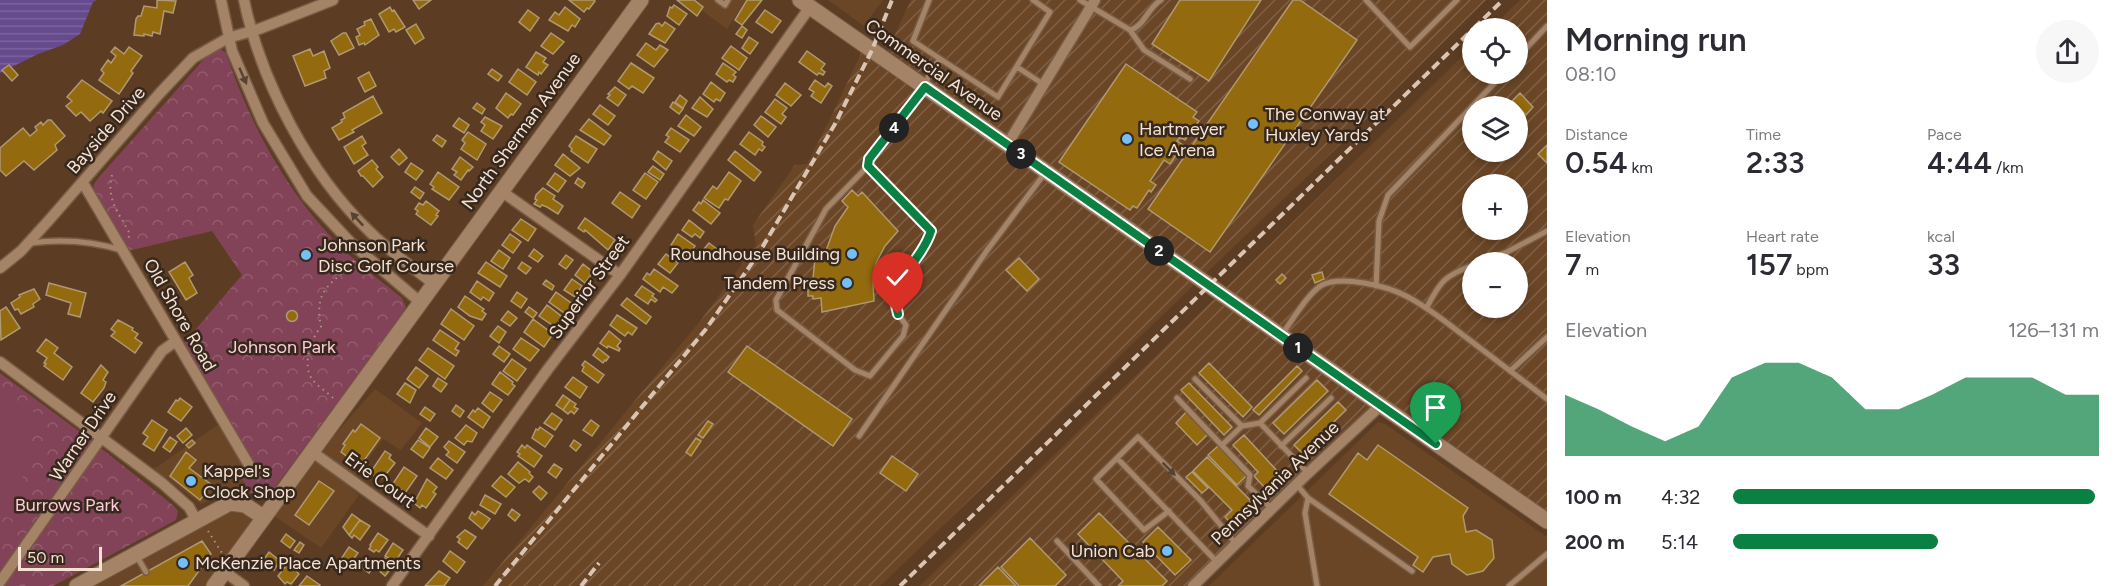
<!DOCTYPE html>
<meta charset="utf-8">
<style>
body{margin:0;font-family:Figtree,sans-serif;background:#f7f7f7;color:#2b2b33;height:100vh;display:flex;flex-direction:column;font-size:22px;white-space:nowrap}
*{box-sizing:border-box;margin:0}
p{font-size:20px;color:#7c7c81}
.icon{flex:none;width:33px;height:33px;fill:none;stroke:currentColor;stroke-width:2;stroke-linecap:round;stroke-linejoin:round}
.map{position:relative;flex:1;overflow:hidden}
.side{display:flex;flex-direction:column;background:#fff;width:570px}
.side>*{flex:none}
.tools{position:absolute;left:1462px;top:18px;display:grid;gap:12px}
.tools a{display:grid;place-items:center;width:66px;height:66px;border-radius:50%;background:#fff;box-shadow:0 3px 9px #0003;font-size:30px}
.scale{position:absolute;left:18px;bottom:15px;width:84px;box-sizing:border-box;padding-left:6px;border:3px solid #f5e2d3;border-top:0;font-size:16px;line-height:21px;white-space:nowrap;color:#f5e2d3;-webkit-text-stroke:4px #36281c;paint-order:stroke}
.pin{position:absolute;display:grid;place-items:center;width:51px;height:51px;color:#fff;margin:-62px -26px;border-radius:50% 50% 50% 0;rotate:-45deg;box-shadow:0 0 6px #0007}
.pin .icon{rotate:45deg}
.km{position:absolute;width:30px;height:30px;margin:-15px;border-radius:50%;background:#222;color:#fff;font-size:16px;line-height:30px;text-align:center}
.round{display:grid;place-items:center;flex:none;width:63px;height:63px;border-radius:32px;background:#f7f7f7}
.headline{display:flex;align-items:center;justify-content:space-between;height:102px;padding:0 18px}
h1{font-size:33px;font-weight:600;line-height:45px}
.stats{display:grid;grid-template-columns:repeat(3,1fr);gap:9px;height:102px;padding:6px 18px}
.stats div{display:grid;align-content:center}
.stats b{font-size:30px;font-weight:600}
.stats small{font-size:16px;font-weight:400}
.stats p{font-size:16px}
.chart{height:168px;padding:12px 18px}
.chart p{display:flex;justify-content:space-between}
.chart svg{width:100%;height:108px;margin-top:6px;fill:#0b8043;opacity:.7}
ul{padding:0 18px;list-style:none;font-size:20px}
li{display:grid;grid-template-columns:96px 72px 1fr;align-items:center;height:45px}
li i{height:15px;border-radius:8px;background:#0b8043}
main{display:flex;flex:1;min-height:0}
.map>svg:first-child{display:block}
</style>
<main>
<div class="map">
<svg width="1547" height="586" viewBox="0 0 1547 586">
<defs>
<pattern id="industrial-furrows" width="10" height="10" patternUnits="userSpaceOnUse" patternTransform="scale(1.5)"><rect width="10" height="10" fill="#6a4626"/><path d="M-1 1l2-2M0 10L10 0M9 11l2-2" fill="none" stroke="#806045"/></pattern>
<pattern id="park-crowns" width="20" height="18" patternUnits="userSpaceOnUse" patternTransform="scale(1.5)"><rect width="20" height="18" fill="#824257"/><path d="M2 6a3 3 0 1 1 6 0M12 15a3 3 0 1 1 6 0" fill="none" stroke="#945d6e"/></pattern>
<pattern id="water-rules" width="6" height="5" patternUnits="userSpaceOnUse" patternTransform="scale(1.5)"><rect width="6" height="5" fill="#654a8e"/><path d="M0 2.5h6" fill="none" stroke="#7c649d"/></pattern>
</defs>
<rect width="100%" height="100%" fill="#5c3d23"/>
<path fill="#6a4626" d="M688 0H746L727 29Z
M828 0H883L864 26Z
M375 389 422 423 401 450 383 439 348 486 359 495 321 548 267 511Z
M1378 422 1385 424 1547 537V586H1209Z
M219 424 250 471 241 477 251 493 230 492 201 504 154 469Z
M230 503 263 517 214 586H77Z"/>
<path fill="url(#industrial-furrows)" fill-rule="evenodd" d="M911 0H1486L1344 141 880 586H483L701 320 756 245 753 225 795 165 807 164 833 113 865 45 884 58Z
M1520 0H1547V521L1381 406 1193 586H920L1473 46V74H1518V28H1491ZM1473 106H1518V152H1473ZM1473 184H1518V230H1473ZM1473 262H1518V308H1473Z"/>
<path fill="url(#park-crowns)" d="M219 48 226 53C251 128 291 200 349 255 366 270 385 284 402 298L406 307 402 315 273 490 263 496 251 493 241 477 254 468 184 343 242 275 212 231 128 251 93 192 94 184 100 176 205 58 212 51Z
M0 373 87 437 174 506 178 511 176 520 53 586H0Z"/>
<path fill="#824257" d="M0 405 37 413 29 452 37 458 23 476 14 519 0 516Z"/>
<path fill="url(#water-rules)" d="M0 0H97L93 2 80 34 63 45 38 54 0 73Z"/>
<path fill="#936a0d" stroke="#af9973" stroke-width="1.5" d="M157 0 176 1 173 13 164 11 160 34 153 32 152 36 144 34V36L134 35 136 19 138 16H141L144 6 157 8Z
M413 0H431L419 9Z
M569 0H594L595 1 589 9 587 8 584 12Z
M677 0H694L703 7 697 16Z
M747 0H762L742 25 735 20Z
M1180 0H1261L1209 81 1152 44Z
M1293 0H1300L1357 40 1210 252 1148 209Z
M674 5 687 14 679 25 667 16 670 7 672 8Z
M390 7 392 11 394 10 405 27 396 32 394 29 389 32 379 14Z
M565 7 580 19 575 27 572 25 568 31 549 20 555 12 559 15Z
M528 10 539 18 530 31 519 22Z
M765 10 781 21 772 33 756 22Z
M371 19 379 35 365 45 364 43 359 45 356 37 360 35 357 29 365 25 364 22Z
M665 22 675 29 665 43 649 34 656 24 659 23 662 26Z
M416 24 424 38 415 44 406 30Z
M742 26 747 30 742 38 736 34Z
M343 33H346L354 48 339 55 331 41Z
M551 33 564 42 553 54 541 46Z
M749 37 758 43 750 54 742 48Z
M646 43 656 50 660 45 668 50 654 67 637 55Z
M731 46 747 58 739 70 722 58Z
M115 47 124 54 129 47 142 56 131 71 133 73 119 94 99 80 104 73 101 70 108 60 111 63 116 56 111 52Z
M310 49 313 56 324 51 330 68 324 71 326 78 305 86 293 56Z
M807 51 825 64 821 69 825 72 823 75 819 73 817 75 799 62Z
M536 52 546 58 543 62 548 65 541 74 539 72 538 75 526 67Z
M631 63 654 78 643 93 632 86 629 89 618 81Z
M723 63 736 72 733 75 736 77 733 82 729 80 727 82 716 74Z
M1126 64 1197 112 1193 117 1199 121 1185 140 1180 137 1177 141 1183 145 1170 164 1164 160 1150 181 1156 185 1151 192 1149 190 1137 208 1133 206 1130 210 1059 162Z
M9 65 18 75 12 81 2 70Z
M492 69 502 76 498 81 488 74Z
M518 69 536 82 527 95 509 82Z
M369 72 376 86 365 92 358 78Z
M82 80 112 101 103 113 101 111 90 121 81 112 76 116 66 106 72 101 67 97Z
M815 80 825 87 828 83 832 86 821 103 811 96 814 92 809 89Z
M711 82 725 93 720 101 716 99 714 102 703 94Z
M785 83 801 95 791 106 776 95Z
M615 87 626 95 618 106 607 98 610 95 608 94Z
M506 93 521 104 513 115 511 114 508 118 496 108Z
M1520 93 1533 107 1526 115 1512 101Z
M680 95 687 101 683 108 675 102Z
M373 96 382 113 352 130 354 132 339 140 332 128 342 122 341 120 345 118 343 113Z
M700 97 713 109 707 117 692 108Z
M775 99 787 108 782 114 786 117 781 124 765 112Z
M673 102 683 109 679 114 670 107Z
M477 103 485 109 482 114 473 108Z
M600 105 615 116 608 125 593 114Z
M686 115 701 127 694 136 678 126Z
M761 116 776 127 768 137 754 125Z
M485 117 502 126 493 139 481 131 485 125 481 122Z
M459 118 469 125 464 133 453 126Z
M589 119 611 136 604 145 580 130Z
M48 120H51L65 136 55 145 57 150 34 170 24 161 6 176 0 170V148L23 128 30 136 37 130 35 127 41 122 43 125Z
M671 128 689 140 680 152 665 142 669 137 666 135Z
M468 132 486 144 477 160 461 149 465 143 462 140Z
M749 132 763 142 762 145 765 147 762 151 759 149 755 155 740 144Z
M437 135 446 141 442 147 433 140Z
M362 136 366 143 362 146 368 155 354 164 344 147Z
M576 136 597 149 588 163 571 151 572 149 569 146Z
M1547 145V163L1538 154Z
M399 149 407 158 399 165 391 157Z
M658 151 672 161 666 170 653 159Z
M735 151 761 172 754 181 728 160Z
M563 154 580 168 570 176 555 165Z
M460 157 473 167 469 171 468 170 461 180 454 175 457 172 452 169Z
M372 160 378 167 376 169 383 177 373 187 363 176H361L358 171Z
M411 163 423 171 416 180 405 172Z
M653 166 664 174 660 180 648 172Z
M438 172 459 187 449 200 432 189 434 187 430 184Z
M729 172 741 181 728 200 725 199 719 208 704 198 713 186 717 189Z
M555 173 566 181 558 192 547 184Z
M645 173 658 182 646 199 633 190Z
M578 178 585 183 582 188 575 183Z
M415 187 424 193 420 199 411 192Z
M543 188 555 196 553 199 563 206 558 214 547 207 542 205 540 207 534 204 537 200 535 199 536 195Z
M852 190 858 196 862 192 898 231 885 246 876 263 873 282 874 301 822 312 821 298 813 299V296H808V289H812L815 258 823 259 835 226 848 207 842 201Z
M620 192 640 206 632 218 612 203Z
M703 200 720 213 711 224 693 210 699 202 701 204Z
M426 201 439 211 436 215 438 216 431 225 416 214 418 211 415 209 419 203 423 205Z
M585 218 615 240 608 250 585 230 584 232 578 228Z
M521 219 536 229 528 241 512 230Z
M689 220 704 232 700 238 695 234 692 237 682 230Z
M510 234 521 242 513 253 502 245Z
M678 234 695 246 688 257 671 245Z
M709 243 717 249 711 256 704 249Z
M534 249 543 256 538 262 529 256Z
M499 250 510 258 503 269 491 261Z
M666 254 678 263 670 273 658 264Z
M566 255 573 260 566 269 559 264Z
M1019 258 1039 279 1027 291 1006 270Z
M185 262 193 275 189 278 197 293 186 300 169 272Z
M486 262 507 276 500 287 478 273Z
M522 262 531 268 526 274 518 268Z
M583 264 593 272 585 283 575 275Z
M654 269 678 286 672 293 663 287 660 292 643 279 647 273 650 275Z
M1322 272 1324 279 1315 283 1312 275Z
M1282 274 1286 278 1280 284 1276 280Z
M572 279 582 286 575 297 564 290Z
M546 280 554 286 552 290 543 284Z
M477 281 494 293 489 301 483 297 481 300 470 292Z
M49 283 86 293 80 317 68 314 71 303 46 295Z
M642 286 654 294 652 296 657 300 655 302 651 299 648 304 635 295Z
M34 289 40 299 33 304 34 307 21 314 18 309 15 310 11 303 20 297 19 295Z
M517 292 527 299 521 308 511 301Z
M556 292 574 305 567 315 549 302Z
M465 296 484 309 482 311 486 314 482 320 470 316 458 307Z
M627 298 651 317 646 324 621 305Z
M547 305 565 319 558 329 539 316Z
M6 307 20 328 1 340 0 311Z
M529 307 537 313 533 318 525 312Z
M451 309 474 326 464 340 441 324Z
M286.5 316a5.5 5.5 0 1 1 11 0a5.5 5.5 0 1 1-11 0Z
M508 311 517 318 510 326 501 320Z
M617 315 637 328 632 335 628 332 625 336 610 325Z
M533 319 553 334 544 347 524 332Z
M118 320 133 328 132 330 138 334 135 338 142 343 135 353 111 336 115 332 111 329Z
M498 326 506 332 499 343 490 336Z
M440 330 459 343 455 349 459 351 456 356 433 340Z
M609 331 621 341 617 346 620 349 619 351 608 346 607 348 600 343Z
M521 338 539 350 530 361 513 349Z
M46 339 58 348 54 353 72 367 63 380 44 366 46 364 44 363 47 358 37 351Z
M499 346 510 354 504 362 493 354Z
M747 346 852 419 833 446 728 372Z
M428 348 454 366 445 379 419 360Z
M598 348 609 357 606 361 605 360 603 363 593 355Z
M512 359 526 369 517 381 503 371Z
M585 361 604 375 598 383 582 371 584 367 582 365Z
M1209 363 1252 407 1243 417 1199 373Z
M101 365 108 372 103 380 106 382 104 388 93 402 81 393Z
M1297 366 1302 371 1259 415 1253 410Z
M416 367 428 376 419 388 407 379Z
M500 372 513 382 512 384 515 386 508 395 492 384Z
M573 377 587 387 580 398 565 387Z
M438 378 447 384 441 392 433 386Z
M1317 380 1328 391 1284 434 1273 423Z
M405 383 416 390 410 403 397 394Z
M1189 383 1232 427 1224 435 1181 390Z
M490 392 502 400 493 412 482 403Z
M563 395 570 400 563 410 556 405Z
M180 398 192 407 181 421 168 412 176 400 178 401Z
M570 400 576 404 574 407 578 409 574 414 571 411 568 414 563 410Z
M1338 402 1346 410 1302 453 1294 445Z
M456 405 464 411 460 417 452 411Z
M425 407 435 414 430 421 420 414Z
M478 408 490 417 483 428 468 417 473 410 475 412Z
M1187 411 1209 433 1197 445 1176 423Z
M552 413 562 420 555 430 544 423Z
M152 420 167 430 154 451 143 444 148 437 143 433Z
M591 420 599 426 592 436 583 430Z
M708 421 713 424 703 438 698 435Z
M361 424 380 438 360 466 341 452 345 445 343 444 353 430 355 432Z
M466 425 477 433 472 442 467 441 464 445 455 438Z
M540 427 553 436 545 447 532 438 536 429 538 430Z
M186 428 192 435 183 443 177 436Z
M426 428 438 437 430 447 419 438Z
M1244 435 1280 474 1265 488 1254 476 1258 472 1233 445Z
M170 437 177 442 170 452 163 447Z
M696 438 701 441 691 456 686 452Z
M192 440 195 443 189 448 186 445Z
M418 440 430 448 423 458 411 449Z
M574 440 581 445 576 451 570 446Z
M449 441 465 452 457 463 446 455 449 452 444 447Z
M522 445 525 448 527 445 542 456 534 467 518 456 520 454 517 452Z
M1378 445 1468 508 1463 516 1466 532 1476 530 1492 540 1494 558 1483 571 1467 575 1452 564 1450 554 1433 557 1423 572 1413 565 1418 557 1329 494 1358 453 1367 460Z
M1218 446 1247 475 1237 485 1208 455Z
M385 451 391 455 389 458 395 463 383 478 378 476 377 478 370 473Z
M186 452 196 460 189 468 212 485 200 500 170 476Z
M892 456 918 474 906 491 880 473Z
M1207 457 1251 501 1230 522 1225 517 1232 510 1193 471Z
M438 458 453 470 446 479 430 468Z
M518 462 530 472 529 473 533 477 529 482 525 479 519 483 508 474Z
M554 464 562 469 556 478 548 472Z
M404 467 417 476 405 493 400 489 397 493 390 488Z
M1192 472 1208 488 1202 493 1186 477Z
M501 476 515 487 506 497 492 486Z
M427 479 437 487 433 492 436 494 426 508 422 505 420 508 414 503Z
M319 481 334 491 309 525 295 515Z
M539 486 547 493 541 500 533 492Z
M485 495 501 504 495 514 480 505Z
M512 509 520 515 515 521 508 515Z
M478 511 490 519 482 529 469 518 472 512 475 515Z
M1099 513 1167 581 1162 586H1118L1123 581 1078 534Z
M352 514 360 520 349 535 343 527Z
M360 520 370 526 360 540 354 535 352 538 349 535Z
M1158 527 1191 560 1175 575 1143 542Z
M465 530 476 537 467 549 458 542 460 539 457 537Z
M378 533 388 540 379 552 376 550 374 552 369 549 371 546 370 545Z
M286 534 295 541 290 548 281 541Z
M1030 538 1066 575 1055 586H1019L1001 567Z
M202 541 211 554 188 586H121Z
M300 542 304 545 299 553 294 550Z
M393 543 403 550 395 562 385 556Z
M349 547 358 553 349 565 341 559Z
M450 551 465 562 457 573 443 561Z
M269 552 280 561 274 570 271 567 268 570 265 568 267 566 262 562Z
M367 558 376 564 369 573 361 567Z
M385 558 394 565 385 576 376 568Z
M288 563 299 574 291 584 287 582 285 584 278 576Z
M998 567 1016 586H979Z
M439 571 450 578 444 586H425Z
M307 576 320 585 319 586H299Z"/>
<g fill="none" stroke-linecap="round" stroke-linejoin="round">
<defs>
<path id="lane" d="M718 0 725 5 728 0
M929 0 913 41 998 97 1050 12 1033 0
M1080 0 1130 30C1144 27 1148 7 1161 0
M1366 0 1410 47 1457 0
M1130 30 1144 50 1190 79
M1518 57 1547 26
M1017 67 1043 84
M868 166 826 209 776 300 777 310 855 370 870 376 903 336 906 325 898 314 893 292C904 272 925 252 931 231L868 166 869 159 925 87 929 74 940 59
M30 243C60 239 92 241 121 250
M1480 262 1507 252 1547 231
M1376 286 1379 221 1388 195 1503 74
M1427 307C1441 280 1445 276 1473 265
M1282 334C1292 321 1308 293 1322 285 1342 275 1387 286 1406 296 1428 307 1447 323 1467 338 1493 358 1520 378 1547 399
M1510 371 1547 337
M1195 379 1242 426
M1177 398 1250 475 1248 486 1272 509
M1260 423 1306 378
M859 436 988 249 1045 173
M1222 445 1242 426 1260 423 1308 473
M1281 446 1331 398
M1117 458 1138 437 1201 501 1236 544
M1297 485 1308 498 1305 513 1317 586
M1308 498 1412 571
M1169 511 1144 530 1096 479 1117 458 1217 562
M1057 541 1099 586
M136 555 146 572
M1509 586 1547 554"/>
<path id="street" d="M221 0 232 51 263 123 307 196 351 243 420 302
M244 0C261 82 309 173 369 231 389 251 412 267 434 284
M1007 145 1095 0
M83 183 249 465
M501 191 620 275
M0 268 21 251 50 219 160 93 193 58 228 38 259 29 333 0
M0 362 162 483 189 507 196 520
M311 451 429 536
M225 572 244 586
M0 582 162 351 176 341
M392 586 548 369 620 275 810 7
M1193 586 1305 476 1381 405"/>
<path id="secondary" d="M800 0 1547 521
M77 586 230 503 245 505 263 517
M214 586 641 0"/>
</defs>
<use href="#lane" stroke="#765c45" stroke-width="8"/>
<use href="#street" stroke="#765c45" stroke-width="13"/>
<use href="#secondary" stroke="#765c45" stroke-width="17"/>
<path stroke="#ab927d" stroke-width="2" stroke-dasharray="1.5 4.5" stroke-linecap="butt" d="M112 175C106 200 119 213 130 234L128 239
M333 398C327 392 317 386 312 379 302 365 311 338 321 327 313 287 333 285 356 259
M208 531 222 553"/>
<use href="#lane" stroke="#a58367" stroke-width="5"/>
<use href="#street" stroke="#a58367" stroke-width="10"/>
<use href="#secondary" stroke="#a58367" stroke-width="15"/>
<path stroke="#dac5b4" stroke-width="4" stroke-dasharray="9 4.5" stroke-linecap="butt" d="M1474 28 1503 0
M495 586 706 329 759 253 835 124 872 50 892 0
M581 586 599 563
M900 586 1473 29"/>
</g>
<defs><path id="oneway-solid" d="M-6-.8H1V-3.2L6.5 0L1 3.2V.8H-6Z" transform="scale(1.5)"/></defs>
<g fill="#574332">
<use href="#oneway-solid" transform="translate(243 76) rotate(66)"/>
<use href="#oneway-solid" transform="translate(357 219) rotate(-133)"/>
<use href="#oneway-solid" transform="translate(1169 469) rotate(45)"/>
</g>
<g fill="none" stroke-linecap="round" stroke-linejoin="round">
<defs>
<path id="route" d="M898 314 893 292C904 272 924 253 931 231L868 166 869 159 925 87 1436 444"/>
</defs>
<use href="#route" stroke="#fff" stroke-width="12"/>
<use href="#route" stroke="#0b8043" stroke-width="8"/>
</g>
<g fill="#74c0f6" stroke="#36281c" stroke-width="2">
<circle cx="1253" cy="124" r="6"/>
<circle cx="1127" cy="139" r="6"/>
<circle cx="852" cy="254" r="6"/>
<circle cx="306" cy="255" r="6"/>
<circle cx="847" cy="283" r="6"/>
<circle cx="191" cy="481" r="6"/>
<circle cx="1167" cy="551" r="6"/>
<circle cx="183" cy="563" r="6"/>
</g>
<g text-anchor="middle" stroke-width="5" stroke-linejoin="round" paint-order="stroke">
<g font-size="18" fill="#f5e2d3" stroke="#36281c">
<text transform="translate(934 70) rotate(35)" y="6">Commercial Avenue</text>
<text transform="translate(106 130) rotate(-49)" y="6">Bayside Drive</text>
<text transform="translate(521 131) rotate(-54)" y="6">North Sherman Avenue</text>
<text transform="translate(589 287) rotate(-54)" y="6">Superior Street</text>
<text transform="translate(180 315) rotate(60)" y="6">Old Shore Road</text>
<text transform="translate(83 436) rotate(-56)" y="6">Warner Drive</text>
<text transform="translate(380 480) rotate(36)" y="6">Erie Court</text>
<text transform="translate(1275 483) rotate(-44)" y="6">Pennsylvania Avenue</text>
</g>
<g font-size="18" fill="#f5e2d3" stroke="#36281c" text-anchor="start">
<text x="1265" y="120">The Conway at<tspan x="1265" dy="21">Huxley Yards</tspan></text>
<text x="1139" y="135">Hartmeyer<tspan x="1139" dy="21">Ice Arena</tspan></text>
<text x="318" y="251">Johnson Park<tspan x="318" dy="21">Disc Golf Course</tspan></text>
<text x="840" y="260" text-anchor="end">Roundhouse Building</text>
<text x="835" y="289" text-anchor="end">Tandem Press</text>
<text x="203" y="477">Kappel's<tspan x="203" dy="21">Clock Shop</tspan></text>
<text x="1155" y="557" text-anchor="end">Union Cab</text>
<text x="195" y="569">McKenzie Place Apartments</text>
</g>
<g font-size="18" fill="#fcccd9" stroke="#36281c">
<text x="282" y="353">Johnson Park</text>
<text x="67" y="511">Burrows Park</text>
</g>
</g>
</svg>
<div class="tools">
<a><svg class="icon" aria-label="locate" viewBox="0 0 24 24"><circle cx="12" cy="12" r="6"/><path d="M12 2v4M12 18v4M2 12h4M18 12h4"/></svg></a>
<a><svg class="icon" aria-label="layers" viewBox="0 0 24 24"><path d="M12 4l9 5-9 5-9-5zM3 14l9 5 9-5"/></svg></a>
<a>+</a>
<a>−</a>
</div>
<div class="scale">50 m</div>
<div class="pin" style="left:1436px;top:444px;background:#1e9e55"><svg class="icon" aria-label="arrive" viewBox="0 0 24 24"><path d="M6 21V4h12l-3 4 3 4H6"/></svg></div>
<div class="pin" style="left:898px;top:314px;background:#d93025"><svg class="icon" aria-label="check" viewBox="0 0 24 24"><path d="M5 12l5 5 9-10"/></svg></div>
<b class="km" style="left:1298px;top:348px">1</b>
<b class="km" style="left:1159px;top:251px">2</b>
<b class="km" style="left:1021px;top:154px">3</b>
<b class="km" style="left:894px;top:128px">4</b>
</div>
<section class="side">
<div class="headline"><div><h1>Morning run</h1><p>08:10</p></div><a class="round"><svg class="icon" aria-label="share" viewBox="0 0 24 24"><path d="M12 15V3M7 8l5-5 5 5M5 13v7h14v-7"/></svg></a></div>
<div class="stats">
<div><p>Distance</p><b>0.54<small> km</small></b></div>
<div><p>Time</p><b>2:33</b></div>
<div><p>Pace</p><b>4:44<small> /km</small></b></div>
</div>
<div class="stats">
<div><p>Elevation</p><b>7<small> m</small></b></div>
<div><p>Heart rate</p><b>157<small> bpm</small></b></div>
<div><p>kcal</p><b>33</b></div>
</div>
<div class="chart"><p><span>Elevation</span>126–131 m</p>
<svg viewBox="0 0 160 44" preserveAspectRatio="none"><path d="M0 44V19L10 25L20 32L30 38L40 32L50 12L60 6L70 6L80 12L90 25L100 25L110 19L120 12L130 12L140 12L150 19L160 19V44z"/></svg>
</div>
<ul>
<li><b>100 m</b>4:32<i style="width:99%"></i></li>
<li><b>200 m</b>5:14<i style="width:56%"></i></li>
</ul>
</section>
</main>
